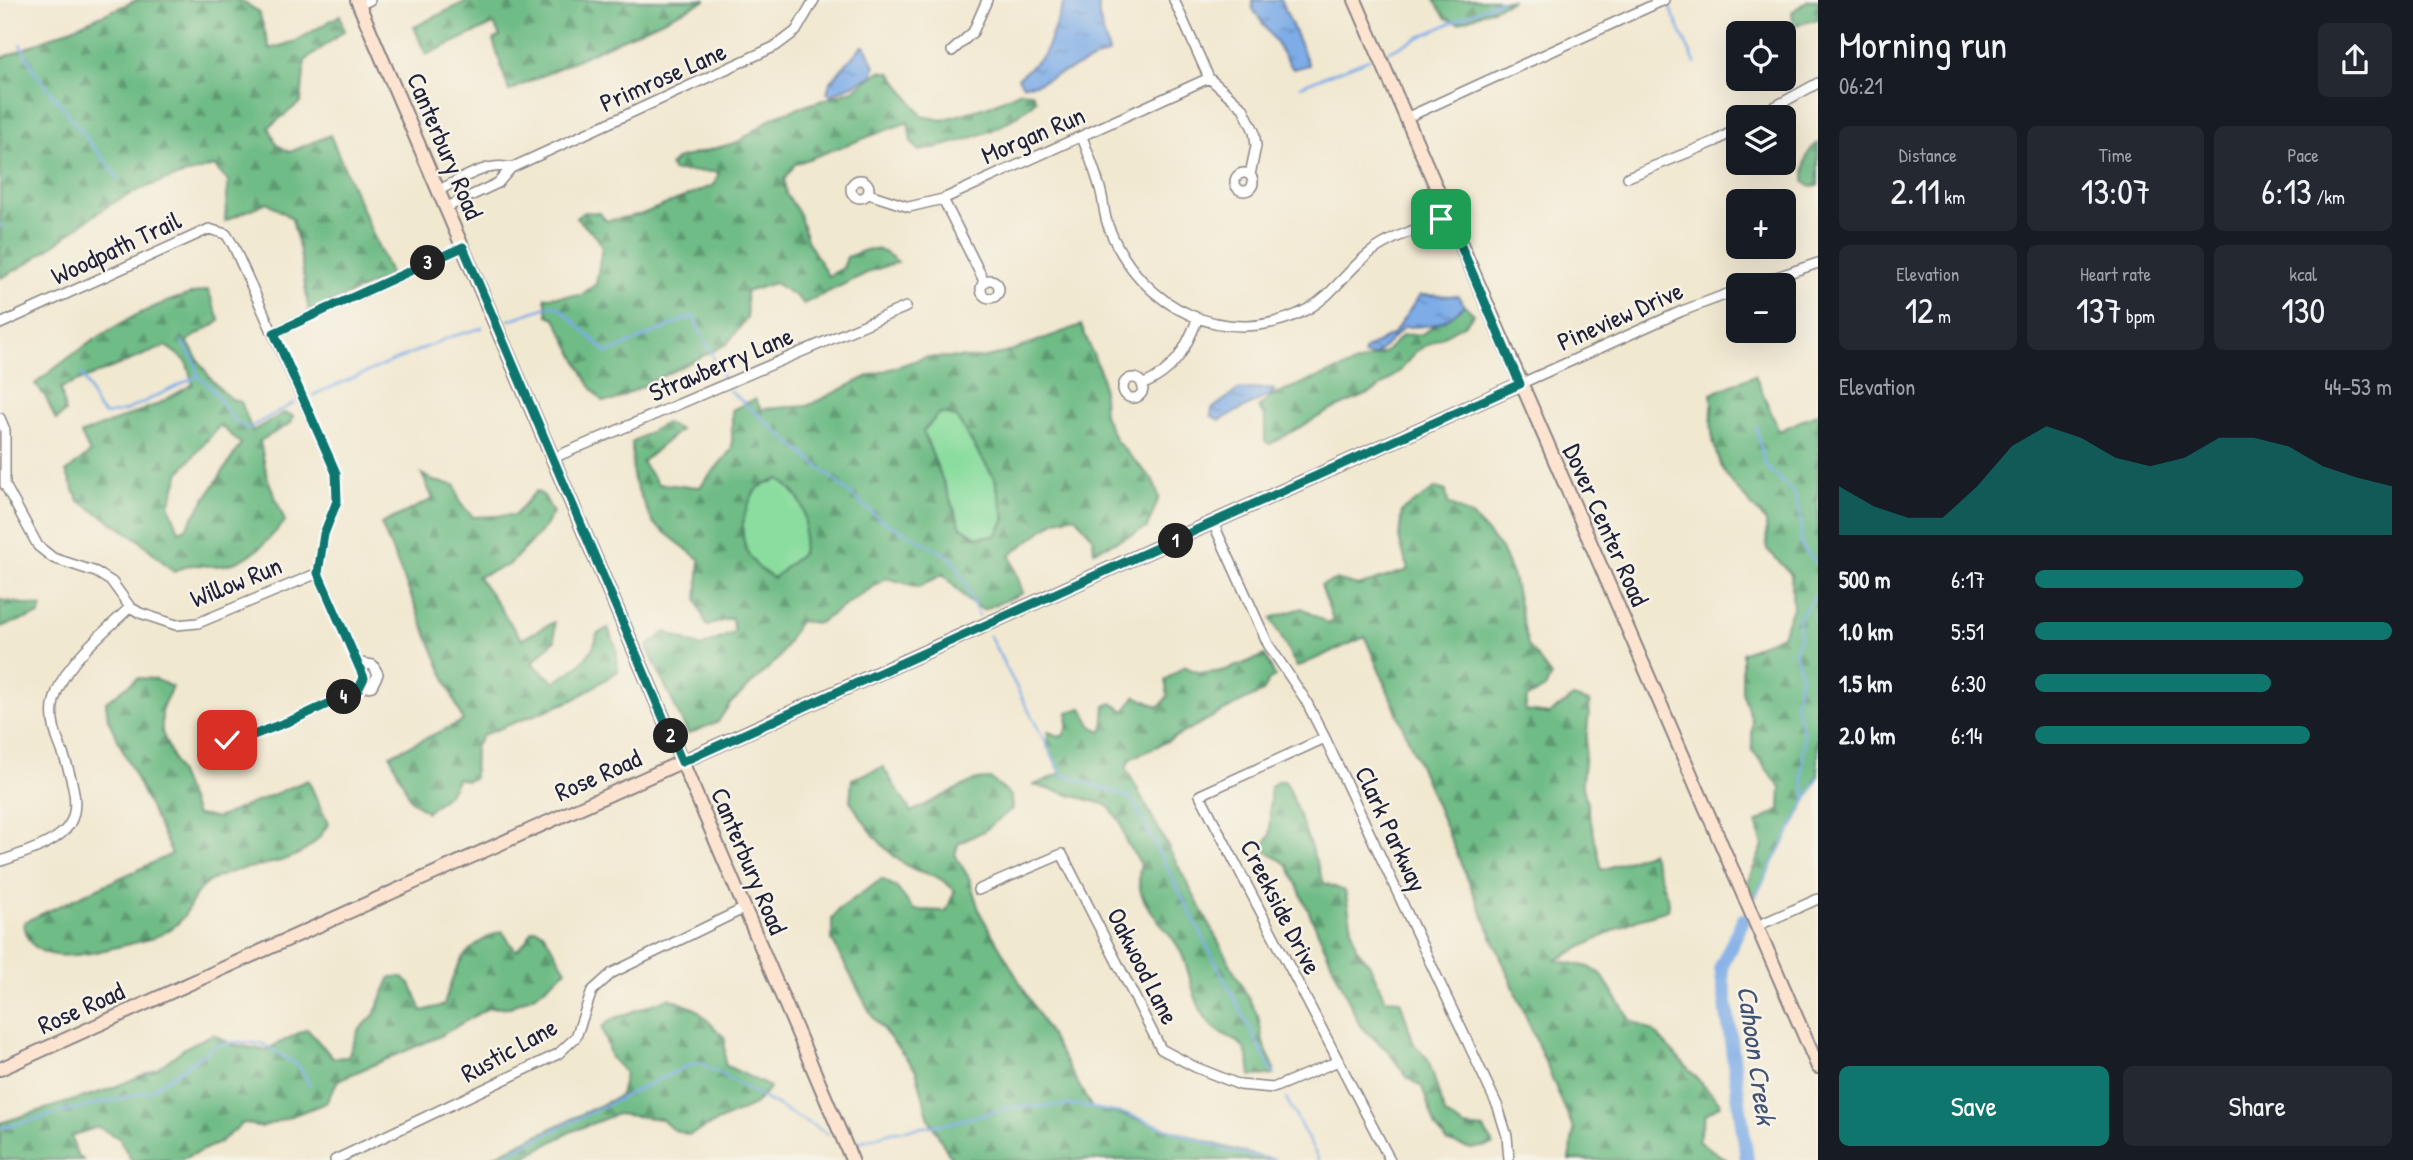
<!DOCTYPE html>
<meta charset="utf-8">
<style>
body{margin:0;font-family:"Patrick Hand",sans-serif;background:#242831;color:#f1f3f6;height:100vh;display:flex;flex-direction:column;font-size:26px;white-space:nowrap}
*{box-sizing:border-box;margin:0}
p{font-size:23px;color:#9ea1a6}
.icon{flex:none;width:38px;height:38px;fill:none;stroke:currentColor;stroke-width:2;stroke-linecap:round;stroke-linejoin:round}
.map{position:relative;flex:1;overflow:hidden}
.details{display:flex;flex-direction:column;background:#171b24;width:595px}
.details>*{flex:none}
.fabs{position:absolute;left:1726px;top:21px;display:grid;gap:14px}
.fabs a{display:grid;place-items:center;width:70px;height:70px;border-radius:10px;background:#171b24;box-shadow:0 7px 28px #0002;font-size:35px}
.pin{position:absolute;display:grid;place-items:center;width:60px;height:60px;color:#fff;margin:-30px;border-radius:14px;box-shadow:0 4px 10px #0006}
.km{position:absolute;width:35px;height:35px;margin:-18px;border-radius:50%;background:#222;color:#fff;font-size:19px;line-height:35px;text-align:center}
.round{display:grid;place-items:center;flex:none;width:74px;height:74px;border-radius:10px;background:#242831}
.headline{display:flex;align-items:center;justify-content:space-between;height:119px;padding:0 21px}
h1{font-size:38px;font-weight:600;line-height:52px}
.metrics{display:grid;grid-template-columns:repeat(3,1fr);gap:10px;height:119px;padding:7px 21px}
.metrics div{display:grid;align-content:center;border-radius:10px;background:#242831;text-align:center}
.metrics b{font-size:35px;font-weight:600}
.metrics small{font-size:19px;font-weight:400}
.metrics p{font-size:19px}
.chart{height:196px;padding:14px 21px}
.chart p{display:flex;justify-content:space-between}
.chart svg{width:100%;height:126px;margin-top:7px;fill:#0f766e;opacity:.7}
.action{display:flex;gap:14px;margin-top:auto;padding:14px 21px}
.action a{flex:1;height:80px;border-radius:10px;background:#0f766e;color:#fff;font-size:28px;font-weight:600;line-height:80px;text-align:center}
.action a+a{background:#242831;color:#f1f3f6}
ul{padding:0 21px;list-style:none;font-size:23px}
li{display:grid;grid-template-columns:112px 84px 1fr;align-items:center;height:52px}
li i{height:18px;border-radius:9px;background:#0f766e}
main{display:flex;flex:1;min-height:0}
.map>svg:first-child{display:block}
</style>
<main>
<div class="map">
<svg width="1818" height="1160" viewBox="0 0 1818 1160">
<defs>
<pattern id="forest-firs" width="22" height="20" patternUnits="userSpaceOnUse" patternTransform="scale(1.75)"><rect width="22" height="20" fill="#6fbc86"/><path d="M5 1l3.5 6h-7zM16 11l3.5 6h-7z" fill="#5b986f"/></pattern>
<pattern id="water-ripples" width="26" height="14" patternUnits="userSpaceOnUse" patternTransform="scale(1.75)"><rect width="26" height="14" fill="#7dace7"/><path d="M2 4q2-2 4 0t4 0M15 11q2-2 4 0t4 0" fill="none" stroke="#668cbc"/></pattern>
</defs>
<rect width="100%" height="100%" fill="#f7f3e8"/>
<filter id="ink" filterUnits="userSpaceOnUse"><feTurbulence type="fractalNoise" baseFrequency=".0143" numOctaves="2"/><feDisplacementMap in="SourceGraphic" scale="14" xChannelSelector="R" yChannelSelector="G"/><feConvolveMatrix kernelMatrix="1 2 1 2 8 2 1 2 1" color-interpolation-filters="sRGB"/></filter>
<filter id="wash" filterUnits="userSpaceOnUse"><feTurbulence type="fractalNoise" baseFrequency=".00686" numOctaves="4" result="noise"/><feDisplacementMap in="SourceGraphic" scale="28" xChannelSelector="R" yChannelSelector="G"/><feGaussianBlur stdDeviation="1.57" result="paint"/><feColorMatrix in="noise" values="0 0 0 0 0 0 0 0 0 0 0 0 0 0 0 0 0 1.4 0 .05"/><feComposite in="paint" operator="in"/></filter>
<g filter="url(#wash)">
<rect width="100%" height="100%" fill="#f1e8d0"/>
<path fill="#8add9f" stroke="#56806d" stroke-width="2" d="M939 413 956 417 995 479 1005 519 996 536 977 537 961 527 923 431Z
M779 479C810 503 807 518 802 553L774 578C746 564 736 536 747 508 750 501 752 493 758 488 763 484 773 482 779 479Z"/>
<path fill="url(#forest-firs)" stroke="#486f60" stroke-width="2" fill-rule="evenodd" d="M137 0H240L259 12 270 49 296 41 340 15 344 31 305 61 301 102 269 127 277 145 290 152 330 135 391 276 309 312 300 252 292 219 267 202 225 221 228 181 214 166C179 176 140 186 108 206 72 229 40 260 0 278V59Z
M469 0H706L509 91 493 40 500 36 494 24 426 55 414 27Z
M1434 0H1513L1459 23 1446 18Z
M1808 0H1818V19L1798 25 1793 22 1792 12Z
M880 71 891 73 922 116 942 120 989 106 1021 91 1032 93 1036 100C1005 131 962 143 919 151L911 141 908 122 795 164 784 180 786 194 799 213 807 240 828 276 843 268 847 257C873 247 876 244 898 262L871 271 803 304 797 297 774 283 746 292 747 318 727 344 613 401H602L590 386 555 318 548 315 545 297 581 295 596 284 602 248 597 237 576 218 584 212 599 213 607 221 642 214 714 185 719 172 673 171 670 166 677 159 738 142 775 116 853 90Z
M1818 143V186L1811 187 1804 182C1805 165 1803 153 1818 143Z
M208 290 220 321 187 341C198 360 219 398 241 402L252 431 284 413 293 416 291 423 260 441 267 477 285 521C266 543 248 564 217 566 196 567 195 560 174 572L138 539 79 501 66 472 90 453 81 434 156 405 193 384 186 361 166 346 61 388 65 412 56 420 45 396 35 384C87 342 142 303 208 290ZM220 425 241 444 186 528 179 531 169 505 180 472Z
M1464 305 1474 314 1465 324 1415 352 1401 370 1375 391 1331 410 1270 444 1265 441V417L1258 408 1274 394 1384 353 1403 335 1422 334Z
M1081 325 1102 376 1104 415 1117 442 1153 480 1159 497 1147 528 1094 551 1093 538 1075 516 1056 520 1010 555 1023 593 983 610 968 601 943 574 919 587 886 578 819 623 799 621 779 658 729 705 718 722 688 734 647 647 665 632 701 647 735 632 731 618 707 626 697 601 700 560 653 523 633 479 632 442 666 423 680 430 642 462 658 484 700 487 732 449V410L755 399 761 409 807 406 869 376 926 357 981 358 1005 353ZM940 413 956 417 995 479 1005 519 996 536 977 537 961 527 923 431ZM779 479C810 502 807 518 802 553L774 578C746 564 736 536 747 508 750 501 752 493 758 488 763 484 773 482 779 479Z
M1755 375 1779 431 1818 413V778L1754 899 1747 883 1763 846 1756 823 1780 810 1781 788 1752 750V721L1742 692V653L1782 635 1793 608 1791 574 1767 549 1766 522C1739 489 1718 478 1712 433 1710 420 1714 406 1711 394Z
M422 474 433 481 455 485 460 503 473 517 515 515 536 491 544 496 553 513 543 529 509 565 477 577C494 594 505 619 522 639L554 622 555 640 532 663 554 682C572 672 595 655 597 634L608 628 616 647 618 671 575 699 483 735 475 747 474 778 467 781 458 778 450 792 427 812 411 800 390 755 463 721 381 524 433 499Z
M1436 488 1446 491 1448 503 1473 517 1501 549 1513 577 1528 645 1551 676 1545 688 1527 698 1525 711 1549 714 1573 697 1590 702 1582 782 1602 870 1651 852 1669 902 1668 910 1635 920 1556 960 1589 967 1601 974 1631 1021 1653 1031 1721 1104 1705 1115 1698 1141 1727 1160H1569L1574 1130 1365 637 1297 667 1271 618 1302 608 1329 624 1333 620 1321 585 1335 580 1358 586 1408 570 1399 538 1402 511Z
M0 600 42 607 39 615 0 627Z
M1265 655 1275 677 1269 680 1263 692C1217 712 1176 739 1130 759L1126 768 1258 1016 1264 1046 1274 1067V1075L1251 1076C1247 1027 1225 1047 1205 1017 1192 997 1191 974 1181 952 1166 921 1130 905 1141 864L1127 844 1120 821 1107 805 1034 785 1061 773 1047 746 1048 732 1062 737 1067 729 1068 712 1082 708 1091 725 1101 732 1103 730 1105 706 1112 703 1125 711 1135 696 1159 707 1168 696 1165 680 1185 666C1208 683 1241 664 1265 655Z
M138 678 155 679 172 687 162 708V732L196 815 217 818 308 780 328 824C300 875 254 857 212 880 188 893 193 914 172 928 154 941 138 941 117 947 87 954 28 971 24 922L172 854 108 719 106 702Z
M883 767 911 812 975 780 991 779 1011 796 1012 809 984 831 958 844 955 855 969 878 980 913 1092 1108C1155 1120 1213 1148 1276 1160H952L929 1119 916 1070 872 1016 832 940V919L838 910 882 879 896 887 914 910 946 911 955 891C933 868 923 878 903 863 880 847 865 824 850 801L852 779Z
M1278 781H1285L1290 791 1324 883 1345 891 1356 948 1369 963 1385 999 1400 1000 1414 1044 1428 1059 1445 1114 1464 1127 1484 1129 1493 1145 1471 1149 1448 1142 1436 1128 1422 1087 1407 1077 1387 1050 1360 1026 1288 865 1262 848 1270 835V788Z
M536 929 543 932 566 970 537 994 510 1007 488 1008 438 1037 338 1080 326 1103 262 1127 243 1123 219 1143 180 1160H131L119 1138 98 1127 71 1136 77 1155 83 1160H0V1123L110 1089 157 1069 186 1047 213 1034 233 1045 266 1050 307 1029 333 1058 348 1057 358 1031 374 1015 391 977H403L412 986 422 1011 444 1005C456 965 461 947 502 931L516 951 528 939 531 931Z
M669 998 696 1009 725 1038V1065L770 1087 754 1105 689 1135 672 1129 661 1119 617 1114 570 1132 519 1160H485L620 1096 625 1073 611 1058 602 1027 610 1020Z"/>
<path fill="url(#water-ripples)" stroke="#506791" stroke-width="2" d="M1065 0H1099V17L1109 53 1036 84 1023 85 1018 78 1044 55Z
M1252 0H1281L1309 65 1293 69 1253 9Z
M862 46H865L875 66 872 76 831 95 827 93 830 82Z
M1420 295 1458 296 1464 305C1446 325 1429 327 1404 327L1375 356 1364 355V350L1393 334Z
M1266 388 1274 390 1272 394 1220 420 1211 416 1212 409 1238 390Z"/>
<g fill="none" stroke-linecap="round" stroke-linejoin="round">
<path stroke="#7dace7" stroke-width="2.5" d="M1669 6 1695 63
M20 44 35 72 119 179
M1389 51 1501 0
M1300 86 1369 59
M0 225 2 226
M509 320 553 305 560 308 607 353 693 316 724 379
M182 342 195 361 198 376
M82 374 97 407 105 415 125 411 198 376C219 390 224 417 247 429L294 403
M729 390 881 520 949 556 957 566 979 616
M313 395 450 337 482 328
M1756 426 1765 465 1794 493 1801 519V546L1818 565
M989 635 1062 774 1131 798 1274 1075
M1806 800 1802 776 1804 735 1795 703 1801 673 1795 652 1800 636 1798 618 1818 594
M1754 899 1818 778
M1286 1098 1319 1160
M0 1128 150 1091 216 1045 237 1042 263 1044 299 1066 310 1086
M850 1145 891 1132 949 1123 1012 1107 1075 1105 1127 1114 1229 1151 1276 1160
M509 1152 691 1064 701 1063 828 1134"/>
<path stroke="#7dace7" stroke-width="14" d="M1743 920 1721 967 1747 1160"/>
</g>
</g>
<g filter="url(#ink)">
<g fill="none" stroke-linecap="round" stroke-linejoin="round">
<defs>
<path id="street" d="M1174 0 1209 78 1243 108 1254 131 1256 146 1250 175
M359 5 370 0
M952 51 973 32 987 0
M1408 117 1664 0
M1756 117 1818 83
M1082 137C1089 155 1096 173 1101 192 1104 204 1104 217 1109 228 1141 309 1228 352 1308 309 1334 294 1348 269 1371 252 1392 236 1424 227 1448 216
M1235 182a9 9 0 1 1 18 0a9 9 0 1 1-18 0Z
M1628 177 1716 141 1738 128
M851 189a9 9 0 1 1 18 0a9 9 0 1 1-18 0Z
M439 190C460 180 487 161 511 168
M869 194 909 207 943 199 1209 78
M943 199 984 281
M447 207 498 183 511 168 776 46 796 31 814 0
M981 289a9 9 0 1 1 18 0a9 9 0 1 1-18 0Z
M1753 285 1818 263
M0 324 209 229 226 234 233 245 336 473 337 501 324 534 318 573 364 678 358 690 295 719 244 738
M273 333 463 247
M1123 388a10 10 0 1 1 20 0a10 10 0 1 1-20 0Z
M1520 384 1682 311 1738 290
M1142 385C1175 371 1185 350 1198 318
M0 418 5 430V485L38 546 53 558 96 572 112 582 130 607 140 613 176 625 198 623 318 573
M553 458 906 307
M1214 525 1268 644 1305 699 1325 738 1498 1107 1507 1136 1509 1160
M360 663 373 665 378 674 372 686 361 688
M227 744a9 9 0 1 1 18 0a9 9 0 1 1-18 0Z
M1325 738 1200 795 1390 1160
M1 861C75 836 90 825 61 748 55 734 50 716 54 701 63 663 103 634 130 607
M978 890 1062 854 1161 1049 1195 1067 1240 1085 1273 1088 1336 1062
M1757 926 1818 899
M335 1160 558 1054 576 1037 592 991 612 973 745 908"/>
<path id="secondary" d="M357 0 852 1160
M1355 0 1818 1067
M0 1069 1520 384"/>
</defs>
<use href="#street" stroke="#8a8586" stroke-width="12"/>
<use href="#secondary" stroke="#8a8586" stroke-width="16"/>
<use href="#street" stroke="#fff" stroke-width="9"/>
<use href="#secondary" stroke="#fde4d1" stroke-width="12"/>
</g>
</g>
<g fill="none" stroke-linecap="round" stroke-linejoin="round" filter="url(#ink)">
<defs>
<path id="route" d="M227 740 233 735 248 737 295 719 358 690 364 678 318 573 324 534 337 501 336 473 274 333 463 247 682 762 1520 384 1448 216 1441 219"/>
</defs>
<use href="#route" stroke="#fff" stroke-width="14"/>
<use href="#route" stroke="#0f766e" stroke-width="9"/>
</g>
<g text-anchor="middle" stroke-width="5" stroke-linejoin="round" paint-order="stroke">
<g font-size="26" fill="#22223b" stroke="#f7f3e8">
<text transform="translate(663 77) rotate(-24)" y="9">Primrose Lane</text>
<text transform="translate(1033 135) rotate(-23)" y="9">Morgan Run</text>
<text transform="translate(445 146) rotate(67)" y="9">Canterbury Road</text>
<text transform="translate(116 248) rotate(-25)" y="9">Woodpath Trail</text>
<text transform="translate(1620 316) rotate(-24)" y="9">Pineview Drive</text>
<text transform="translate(721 364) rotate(-23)" y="9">Strawberry Lane</text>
<text transform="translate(1606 525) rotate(66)" y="9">Dover Center Road</text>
<text transform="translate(236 582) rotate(-22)" y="9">Willow Run</text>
<text transform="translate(598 775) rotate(-24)" y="9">Rose Road</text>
<text transform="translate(1391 829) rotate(65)" y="9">Clark Parkway</text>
<text transform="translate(749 861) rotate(67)" y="9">Canterbury Road</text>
<text transform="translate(1281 907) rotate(63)" y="9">Creekside Drive</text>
<text transform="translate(1143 966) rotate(63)" y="9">Oakwood Lane</text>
<text transform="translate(81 1008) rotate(-24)" y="9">Rose Road</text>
<text transform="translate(509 1050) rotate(-29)" y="9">Rustic Lane</text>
</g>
<g font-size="28" font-style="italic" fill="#425277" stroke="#f7f3e8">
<text transform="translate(1757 1055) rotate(82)" y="10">Cahoon Creek</text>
</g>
</g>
</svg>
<div class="fabs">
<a><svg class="icon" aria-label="locate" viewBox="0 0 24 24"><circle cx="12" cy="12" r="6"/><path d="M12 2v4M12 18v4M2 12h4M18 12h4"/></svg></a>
<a><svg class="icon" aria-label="layers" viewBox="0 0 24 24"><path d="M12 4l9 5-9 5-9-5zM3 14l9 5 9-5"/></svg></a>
<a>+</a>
<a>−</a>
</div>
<div class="pin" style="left:1441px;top:219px;background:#1e9e55"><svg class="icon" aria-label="arrive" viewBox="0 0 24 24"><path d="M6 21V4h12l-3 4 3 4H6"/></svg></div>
<div class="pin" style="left:227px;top:740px;background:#d93025"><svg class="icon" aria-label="check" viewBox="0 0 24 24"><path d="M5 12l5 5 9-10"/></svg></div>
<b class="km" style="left:1176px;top:541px">1</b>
<b class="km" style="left:671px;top:736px">2</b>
<b class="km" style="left:428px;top:263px">3</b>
<b class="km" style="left:344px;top:697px">4</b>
</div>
<section class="details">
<div class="headline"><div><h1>Morning run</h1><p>06:21</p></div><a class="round"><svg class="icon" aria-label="share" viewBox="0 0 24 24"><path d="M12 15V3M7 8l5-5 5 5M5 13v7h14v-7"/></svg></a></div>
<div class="metrics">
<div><p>Distance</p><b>2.11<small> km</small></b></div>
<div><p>Time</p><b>13:07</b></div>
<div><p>Pace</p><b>6:13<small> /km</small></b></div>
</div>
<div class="metrics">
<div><p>Elevation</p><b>12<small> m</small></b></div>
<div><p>Heart rate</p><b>137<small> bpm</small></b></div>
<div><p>kcal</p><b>130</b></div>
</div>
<div class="chart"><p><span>Elevation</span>44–53 m</p>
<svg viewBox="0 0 160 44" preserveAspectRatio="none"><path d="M0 44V27L10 34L20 38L30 38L40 27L50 13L60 6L70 10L80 17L90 20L100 17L110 10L120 10L130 13L140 20L150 24L160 27V44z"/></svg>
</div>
<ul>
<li><b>500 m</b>6:17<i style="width:75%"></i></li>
<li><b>1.0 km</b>5:51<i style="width:100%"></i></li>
<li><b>1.5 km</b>6:30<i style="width:66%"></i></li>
<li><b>2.0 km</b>6:14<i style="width:77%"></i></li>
</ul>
<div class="action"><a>Save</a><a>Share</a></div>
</section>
</main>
